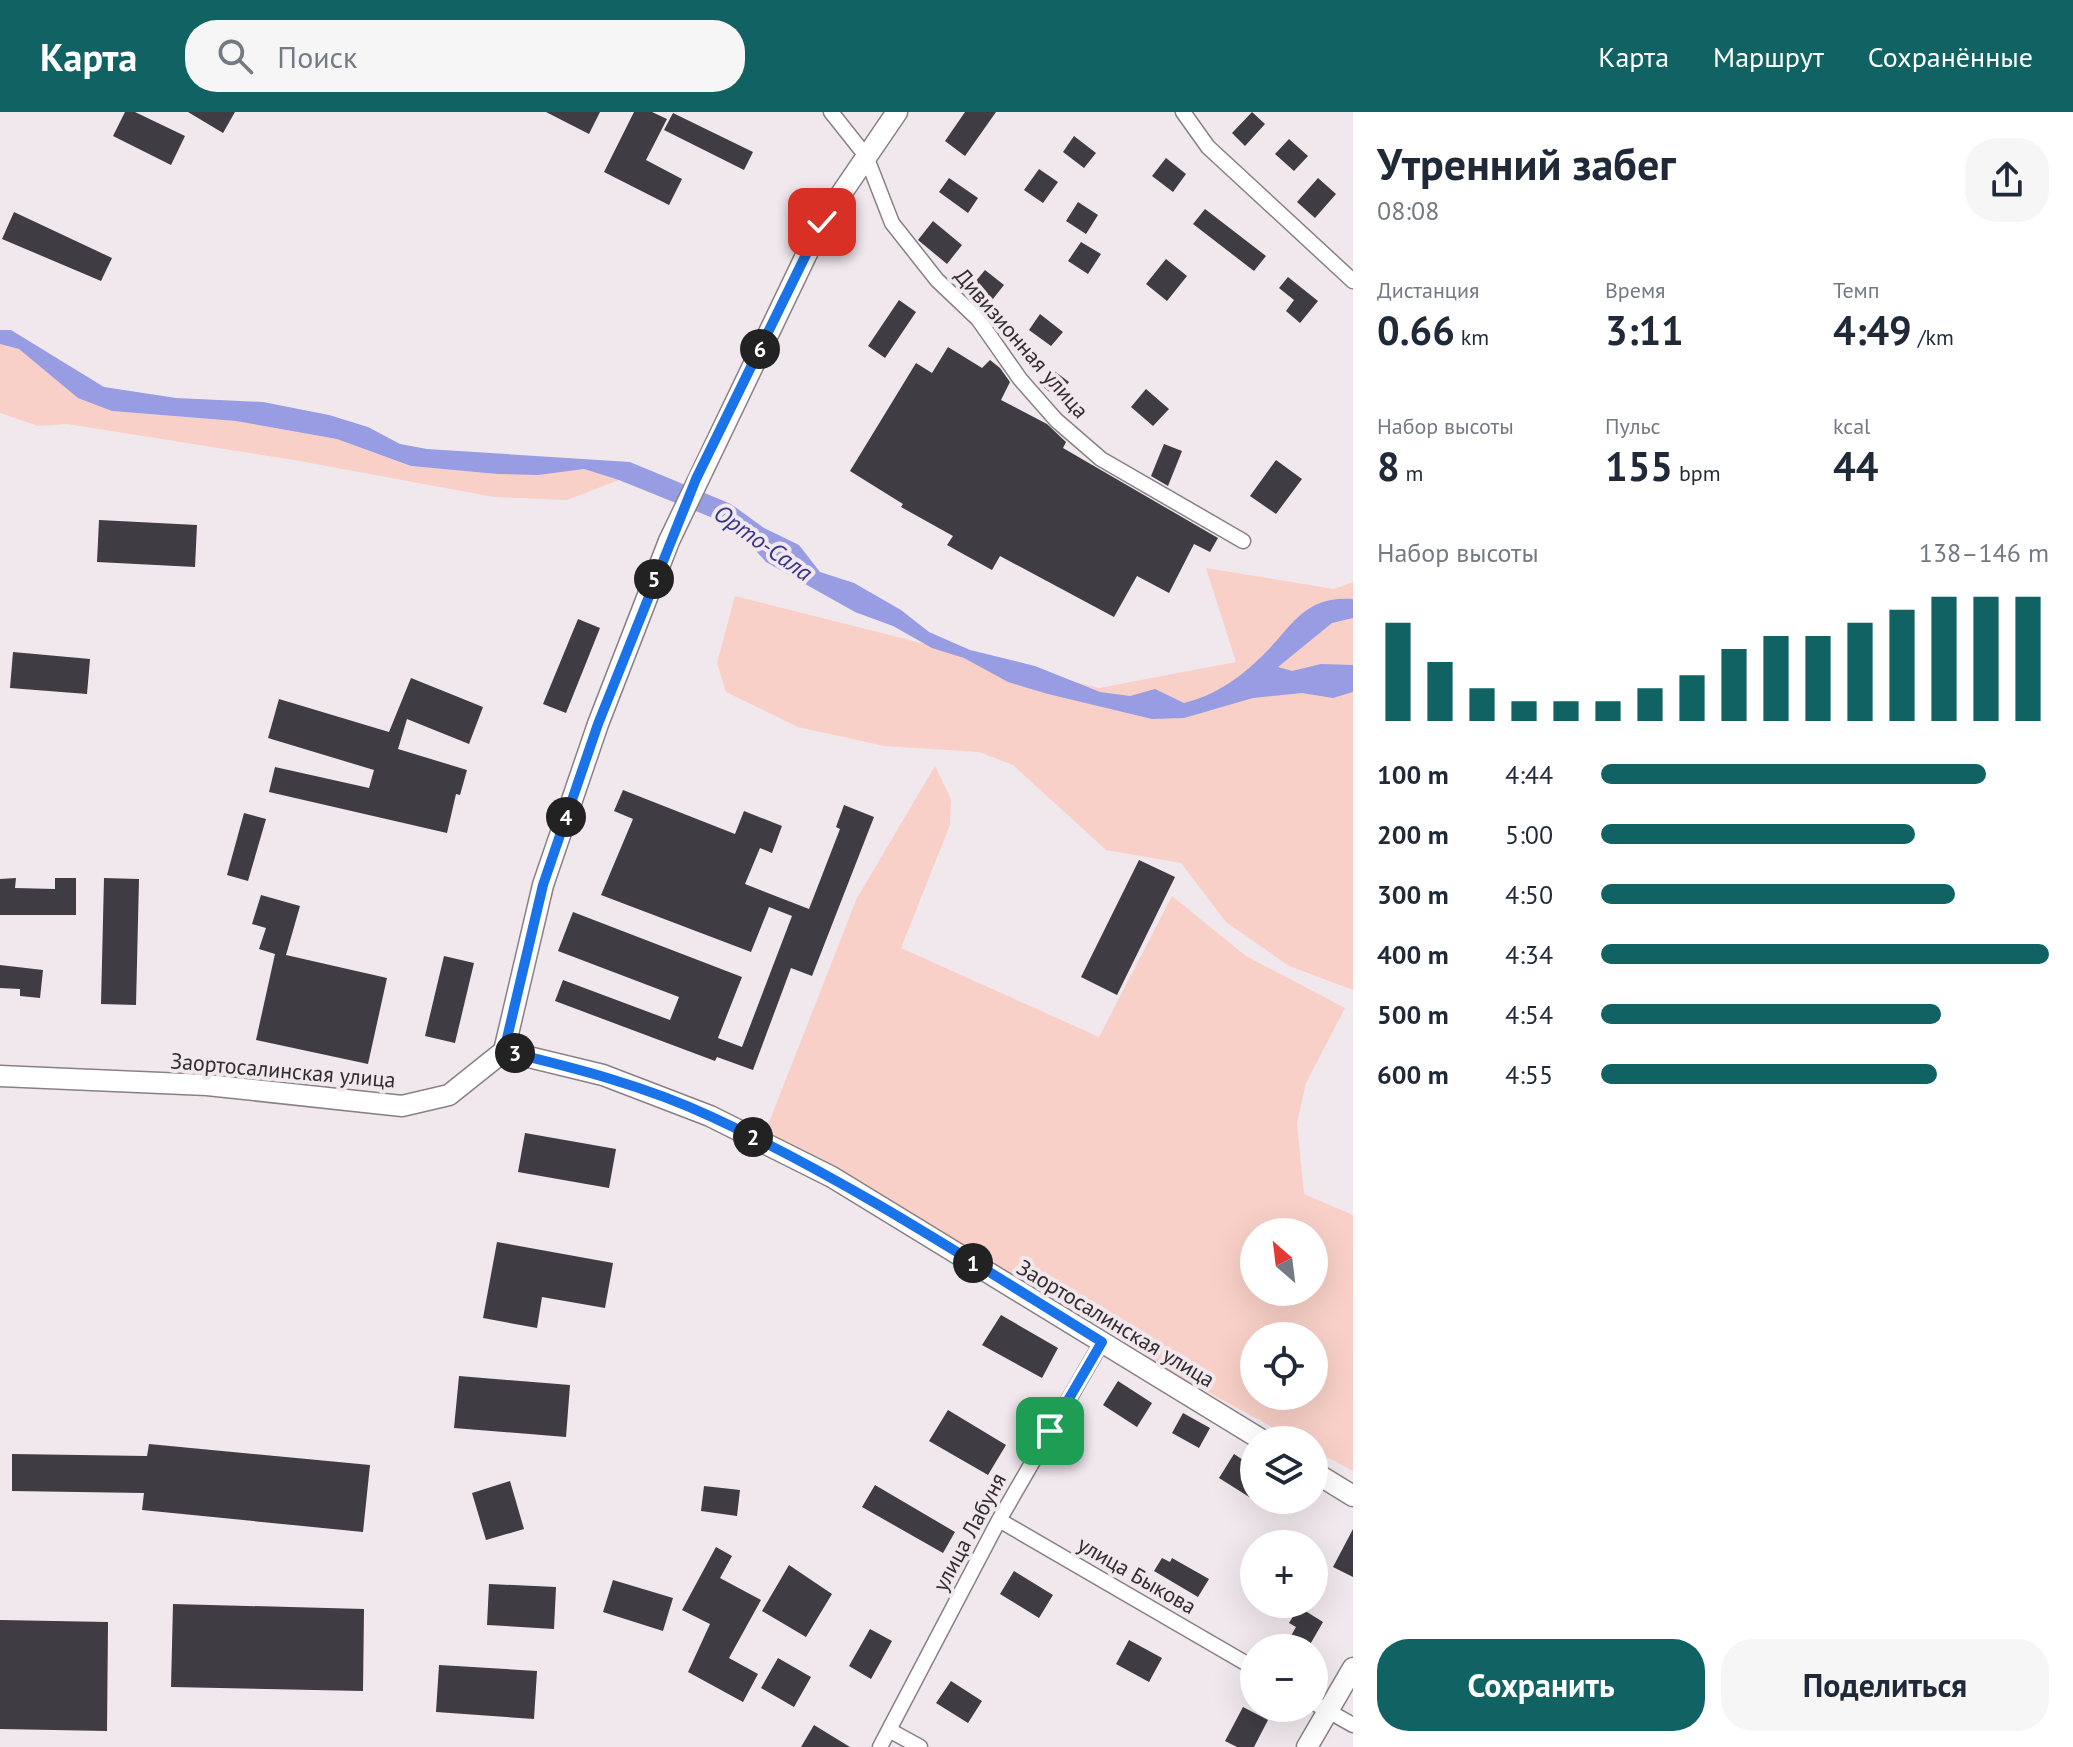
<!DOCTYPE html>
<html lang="ru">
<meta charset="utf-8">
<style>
body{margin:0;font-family:"PT Sans",sans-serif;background:#f6f6f7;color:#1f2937;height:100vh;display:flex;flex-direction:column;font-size:30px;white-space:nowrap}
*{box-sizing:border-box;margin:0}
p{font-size:26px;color:#747a83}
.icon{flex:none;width:44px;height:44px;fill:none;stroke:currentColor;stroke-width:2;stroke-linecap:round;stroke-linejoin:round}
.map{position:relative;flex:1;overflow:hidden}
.panel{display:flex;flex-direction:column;background:#fff;width:720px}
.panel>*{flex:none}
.needle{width:52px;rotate:332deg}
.tools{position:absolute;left:1240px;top:1106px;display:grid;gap:16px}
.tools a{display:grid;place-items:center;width:88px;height:88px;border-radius:50%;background:#fff;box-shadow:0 8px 32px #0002;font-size:40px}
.pin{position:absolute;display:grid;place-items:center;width:68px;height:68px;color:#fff;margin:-34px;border-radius:16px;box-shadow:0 4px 12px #0006}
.km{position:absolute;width:40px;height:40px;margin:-20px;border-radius:50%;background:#222;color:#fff;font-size:22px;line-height:40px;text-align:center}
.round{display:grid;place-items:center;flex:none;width:84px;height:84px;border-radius:32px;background:#f6f6f7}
.headline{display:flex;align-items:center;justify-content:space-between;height:136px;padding:0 24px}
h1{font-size:44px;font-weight:800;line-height:60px}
.stats{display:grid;grid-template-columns:repeat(3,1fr);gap:12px;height:136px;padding:8px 24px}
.stats div{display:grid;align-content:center}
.stats b{font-size:40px;font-weight:800}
.stats small{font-size:22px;font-weight:400}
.stats p{font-size:22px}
.chart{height:224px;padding:16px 24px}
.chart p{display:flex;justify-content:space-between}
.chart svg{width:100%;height:144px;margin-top:8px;stroke:#106263;stroke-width:6}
.button{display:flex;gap:16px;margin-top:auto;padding:16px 24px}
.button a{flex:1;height:92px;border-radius:32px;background:#106263;color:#fff;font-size:32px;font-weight:800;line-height:92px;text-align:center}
.button a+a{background:#f6f6f7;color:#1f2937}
ul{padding:0 24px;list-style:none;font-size:26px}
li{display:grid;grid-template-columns:128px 96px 1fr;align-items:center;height:60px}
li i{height:20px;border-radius:10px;background:#106263}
header{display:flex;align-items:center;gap:48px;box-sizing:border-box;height:112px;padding:0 40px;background:#106263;color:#fff}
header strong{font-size:38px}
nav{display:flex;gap:44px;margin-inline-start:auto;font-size:28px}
.search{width:560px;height:72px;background:#f6f6f7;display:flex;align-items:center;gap:20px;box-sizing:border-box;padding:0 28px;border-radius:32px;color:#747a83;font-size:30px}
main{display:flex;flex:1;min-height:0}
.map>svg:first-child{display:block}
</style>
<header>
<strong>Карта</strong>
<div class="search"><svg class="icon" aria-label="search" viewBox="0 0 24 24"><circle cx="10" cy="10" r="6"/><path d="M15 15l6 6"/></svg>Поиск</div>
<nav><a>Карта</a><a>Маршрут</a><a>Сохранённые</a></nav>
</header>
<main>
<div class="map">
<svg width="1353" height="1635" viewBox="0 0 1353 1635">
<rect width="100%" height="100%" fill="#f1e8ee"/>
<path fill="#f8d0c7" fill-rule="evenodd" d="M0 232 19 237 112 299 236 309 337 327 411 354 497 362 584 357 619 368 567 388 494 385 294 348 67 312 38 314 0 301Z
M1206 456 1334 477 1353 470V878L1289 854 1226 810 1181 751 1106 738 1013 653 979 640 884 634 798 615 726 580 717 551 735 484 1099 576 1236 550Z
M935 654 951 687 950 713 901 836 1099 925 1172 784 1246 844 1345 896 1306 971 1297 1011 1304 1082 1353 1103V1359L1314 1338V1328H1296L1160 1254 1069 1190 973 1150 762 1028 857 786ZM1254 1120H1314V1180H1254ZM1254 1224H1314V1284H1254Z"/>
<path fill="#979ce3" d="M0 218H11L104 275 176 286 263 290 329 303 368 315 400 332 427 337 630 350 731 392 764 416 799 433 820 460 854 471 901 498 929 520 970 538 1035 554 1100 580 1130 584 1155 577 1184 591C1217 583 1244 563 1267 539 1295 510 1306 484 1353 487V506L1332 511 1278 555 1292 559 1321 552 1353 553V580L1333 586 1302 581 1253 586 1184 606 1152 607 1048 582 1008 570 964 546 932 536 893 514 855 500 766 450 748 430 713 406 619 368 584 357 538 363 497 362 411 354 337 327 236 309 112 299 78 286 19 237 0 232Z"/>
<path fill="#3f3c43" d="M125 0H135L185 24 171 53 113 24Z
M188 0H235L223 21Z
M546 0H600L589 22Z
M634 0H652L667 7 646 48 682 67 669 93 604 60Z
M965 0H996L965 44 945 29Z
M1252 0 1265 12 1245 34 1232 21Z
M673 1 753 40 744 58 664 18Z
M1074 24 1096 41 1084 56 1063 40Z
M1289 27 1308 44 1294 59 1275 42Z
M1166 46 1186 62 1173 80 1152 64Z
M1039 57 1058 70 1043 91 1024 78Z
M949 66 978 86 968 101 939 80Z
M1318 66 1336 82 1315 106 1297 90Z
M1078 90 1098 103 1086 122 1066 109Z
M1205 97 1266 144 1254 159 1193 112Z
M14 100 112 146 101 169 2 127Z
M933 109 962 133 947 152 918 128Z
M1081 130 1101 142 1088 162 1068 149Z
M1166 147 1187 164 1167 189 1146 172Z
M985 158 1004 173 989 192 970 176Z
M1288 165 1318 189 1300 211 1286 199 1294 188 1279 176Z
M899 188 916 200 885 246 868 234Z
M1040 202 1063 220 1051 234 1029 218Z
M948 235 982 256 990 248 1000 256 1010 270 1001 288 1047 312 1066 330 1063 336 1218 426 1210 440 1194 432 1169 481 1137 464 1114 505 1000 444 992 458 947 433 953 424 901 395 903 392 850 359 916 251 932 261Z
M1053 258 1069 270 1057 286 1041 273Z
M1146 277 1169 297 1153 314 1131 295Z
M1164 332 1182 339 1168 374 1151 364Z
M1276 348 1302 367 1276 402 1250 384Z
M99 408 197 413 195 455 97 450Z
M578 507 600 516 566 601 543 592Z
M13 540 90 547 87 582 10 576Z
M411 566 483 595 469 632 407 607 398 637 467 658 460 683 456 682 447 721 269 680 275 655 369 676 374 658 268 626 279 587 389 620Z
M623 678 735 722 744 699 782 714 772 741 760 736 745 772 809 797 840 717 836 715 844 693 874 705 812 864 791 856 753 958 717 945 715 949 555 889 563 868 670 908 679 885 558 839 573 800 742 865 718 926 742 935 792 804 769 795 751 840 601 783 633 707 614 699Z
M244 701 266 707 248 769 227 763Z
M1139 748 1175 765 1117 883 1081 865Z
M16 766 15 776 55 777V766H76V803H0V767Z
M104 766 139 767 136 893 101 892Z
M261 783 300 794 286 843 387 866 368 952 256 928 275 842 259 837 266 816 252 812Z
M444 844 474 851 455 931 425 924Z
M0 853 43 858 40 886 20 884V877L0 876Z
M525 1021 616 1037 609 1076 518 1060Z
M497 1130 613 1151 605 1196 542 1185 537 1216 483 1206Z
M1001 1203 1058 1236 1042 1266 982 1233Z
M459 1264 570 1273 566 1325 454 1316Z
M1118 1269 1152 1291 1137 1315 1103 1293Z
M948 1298 1006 1333 988 1363 929 1329Z
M1183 1301 1210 1316 1199 1336 1172 1321Z
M149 1332 370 1353 363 1420 142 1398 144 1381 12 1379V1342L147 1344Z
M1234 1342 1254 1355V1388L1219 1366Z
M510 1369 524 1417 486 1428 472 1381Z
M875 1373 955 1420 943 1441 862 1395Z
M704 1374 740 1378 737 1404 701 1399Z
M1353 1417V1465L1333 1455Z
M716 1435 732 1444 720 1466 761 1488 729 1546 758 1562 743 1590 688 1560 710 1512 682 1498Z
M1162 1446 1170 1450 1172 1446 1209 1467 1198 1485 1154 1459Z
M789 1453 832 1482 806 1525 762 1499Z
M1014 1459 1053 1483 1039 1506 1000 1482Z
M613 1468 673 1486 663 1519 603 1500Z
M489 1472 556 1475 554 1517 487 1513Z
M173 1492 364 1497 363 1579 171 1575Z
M1299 1495 1323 1510 1308 1536H1284L1296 1515 1289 1511Z
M0 1508 108 1510 107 1619 0 1617Z
M870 1517 892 1529 871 1567 849 1554Z
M1129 1528 1162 1546 1149 1570 1116 1552Z
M778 1546 811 1565 794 1595 761 1576Z
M439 1553 537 1559 534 1607 436 1600Z
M951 1569 982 1589 968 1611 936 1591Z
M1243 1595 1268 1608 1254 1635H1237L1225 1629Z
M814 1613 850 1635H801Z"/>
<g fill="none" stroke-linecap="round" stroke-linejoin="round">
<defs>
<path id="street" d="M831 0 866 44 892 111 937 168 978 207 1020 267 1056 308 1101 347 1243 429
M1183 0 1208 35 1353 169
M999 1408 1254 1556
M1314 1591 1353 1613
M889 1618 920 1635
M880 1635 999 1408 1102 1230"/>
<path id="secondary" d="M504 939 543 773 598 612 669 429 822 110 897 0
M0 964 207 973 402 994 449 983 504 939 603 963 710 1004 832 1065 1262 1328
M1314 1360 1353 1384
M1307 1635 1353 1556"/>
</defs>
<use href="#street" stroke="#888085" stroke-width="17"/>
<use href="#secondary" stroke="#888085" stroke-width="23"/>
<use href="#street" stroke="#fff" stroke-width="14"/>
<use href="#secondary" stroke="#fff" stroke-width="20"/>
</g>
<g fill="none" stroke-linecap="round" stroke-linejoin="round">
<defs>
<path id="route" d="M822 110 696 367 598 612 543 773 504 939C575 956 646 974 712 1005 848 1068 974 1151 1102 1230L1050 1319"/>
</defs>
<use href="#route" stroke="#fff" stroke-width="16"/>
<use href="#route" stroke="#1a73e8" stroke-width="10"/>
</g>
<g text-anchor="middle" stroke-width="8" stroke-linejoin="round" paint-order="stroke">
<g font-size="22" fill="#302c2f" stroke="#f1e8ee">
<text transform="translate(1022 231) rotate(49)" y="8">Дивизионная улица</text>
<text transform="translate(283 958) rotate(5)" y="8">Заортосалинская улица</text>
<text transform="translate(1116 1211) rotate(31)" y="8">Заортосалинская улица</text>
<text transform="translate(969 1420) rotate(-62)" y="8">улица Лабуня</text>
<text transform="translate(1137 1463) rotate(30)" y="8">улица Быкова</text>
</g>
<g font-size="24" font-style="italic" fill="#3a3588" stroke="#f1e8ee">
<text transform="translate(763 431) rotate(35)" y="8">Орто-Сала</text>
</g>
</g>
</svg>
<div class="tools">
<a><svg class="needle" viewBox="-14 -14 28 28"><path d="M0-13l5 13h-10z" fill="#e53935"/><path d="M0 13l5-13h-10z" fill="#747a83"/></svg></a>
<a><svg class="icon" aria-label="locate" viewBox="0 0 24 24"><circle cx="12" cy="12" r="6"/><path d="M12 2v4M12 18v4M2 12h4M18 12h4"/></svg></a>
<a><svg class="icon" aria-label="layers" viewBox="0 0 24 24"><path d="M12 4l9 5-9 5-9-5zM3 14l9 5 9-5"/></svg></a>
<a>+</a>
<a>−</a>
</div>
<div class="pin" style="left:1050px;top:1319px;background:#1e9e55"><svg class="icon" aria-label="arrive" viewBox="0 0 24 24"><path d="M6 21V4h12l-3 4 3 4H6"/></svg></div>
<div class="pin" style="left:822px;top:110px;background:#d93025"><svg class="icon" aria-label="check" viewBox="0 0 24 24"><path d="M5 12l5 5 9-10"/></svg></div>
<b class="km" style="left:973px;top:1151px">1</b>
<b class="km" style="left:753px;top:1025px">2</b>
<b class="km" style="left:515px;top:941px">3</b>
<b class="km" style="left:566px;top:705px">4</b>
<b class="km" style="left:654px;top:467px">5</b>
<b class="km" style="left:760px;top:237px">6</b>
</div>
<section class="panel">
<div class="headline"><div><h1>Утренний забег</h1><p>08:08</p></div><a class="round"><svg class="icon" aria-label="share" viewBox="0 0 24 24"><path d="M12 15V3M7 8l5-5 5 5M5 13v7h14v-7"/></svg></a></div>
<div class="stats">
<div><p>Дистанция</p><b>0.66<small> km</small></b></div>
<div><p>Время</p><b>3:11</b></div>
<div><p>Темп</p><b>4:49<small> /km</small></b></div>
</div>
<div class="stats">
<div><p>Набор высоты</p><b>8<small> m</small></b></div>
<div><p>Пульс</p><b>155<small> bpm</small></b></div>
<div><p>kcal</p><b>44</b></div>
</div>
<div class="chart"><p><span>Набор высоты</span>138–146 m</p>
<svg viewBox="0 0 160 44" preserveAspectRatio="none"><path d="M5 44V14M15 44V26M25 44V34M35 44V38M45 44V38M55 44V38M65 44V34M75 44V30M85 44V22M95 44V18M105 44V18M115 44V14M125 44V10M135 44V6M145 44V6M155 44V6"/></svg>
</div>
<ul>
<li><b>100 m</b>4:44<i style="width:86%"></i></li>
<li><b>200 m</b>5:00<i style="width:70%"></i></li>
<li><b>300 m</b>4:50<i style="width:79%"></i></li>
<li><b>400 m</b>4:34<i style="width:100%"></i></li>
<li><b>500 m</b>4:54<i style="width:76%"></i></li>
<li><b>600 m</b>4:55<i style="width:75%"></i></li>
</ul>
<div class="button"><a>Сохранить</a><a>Поделиться</a></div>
</section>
</main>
